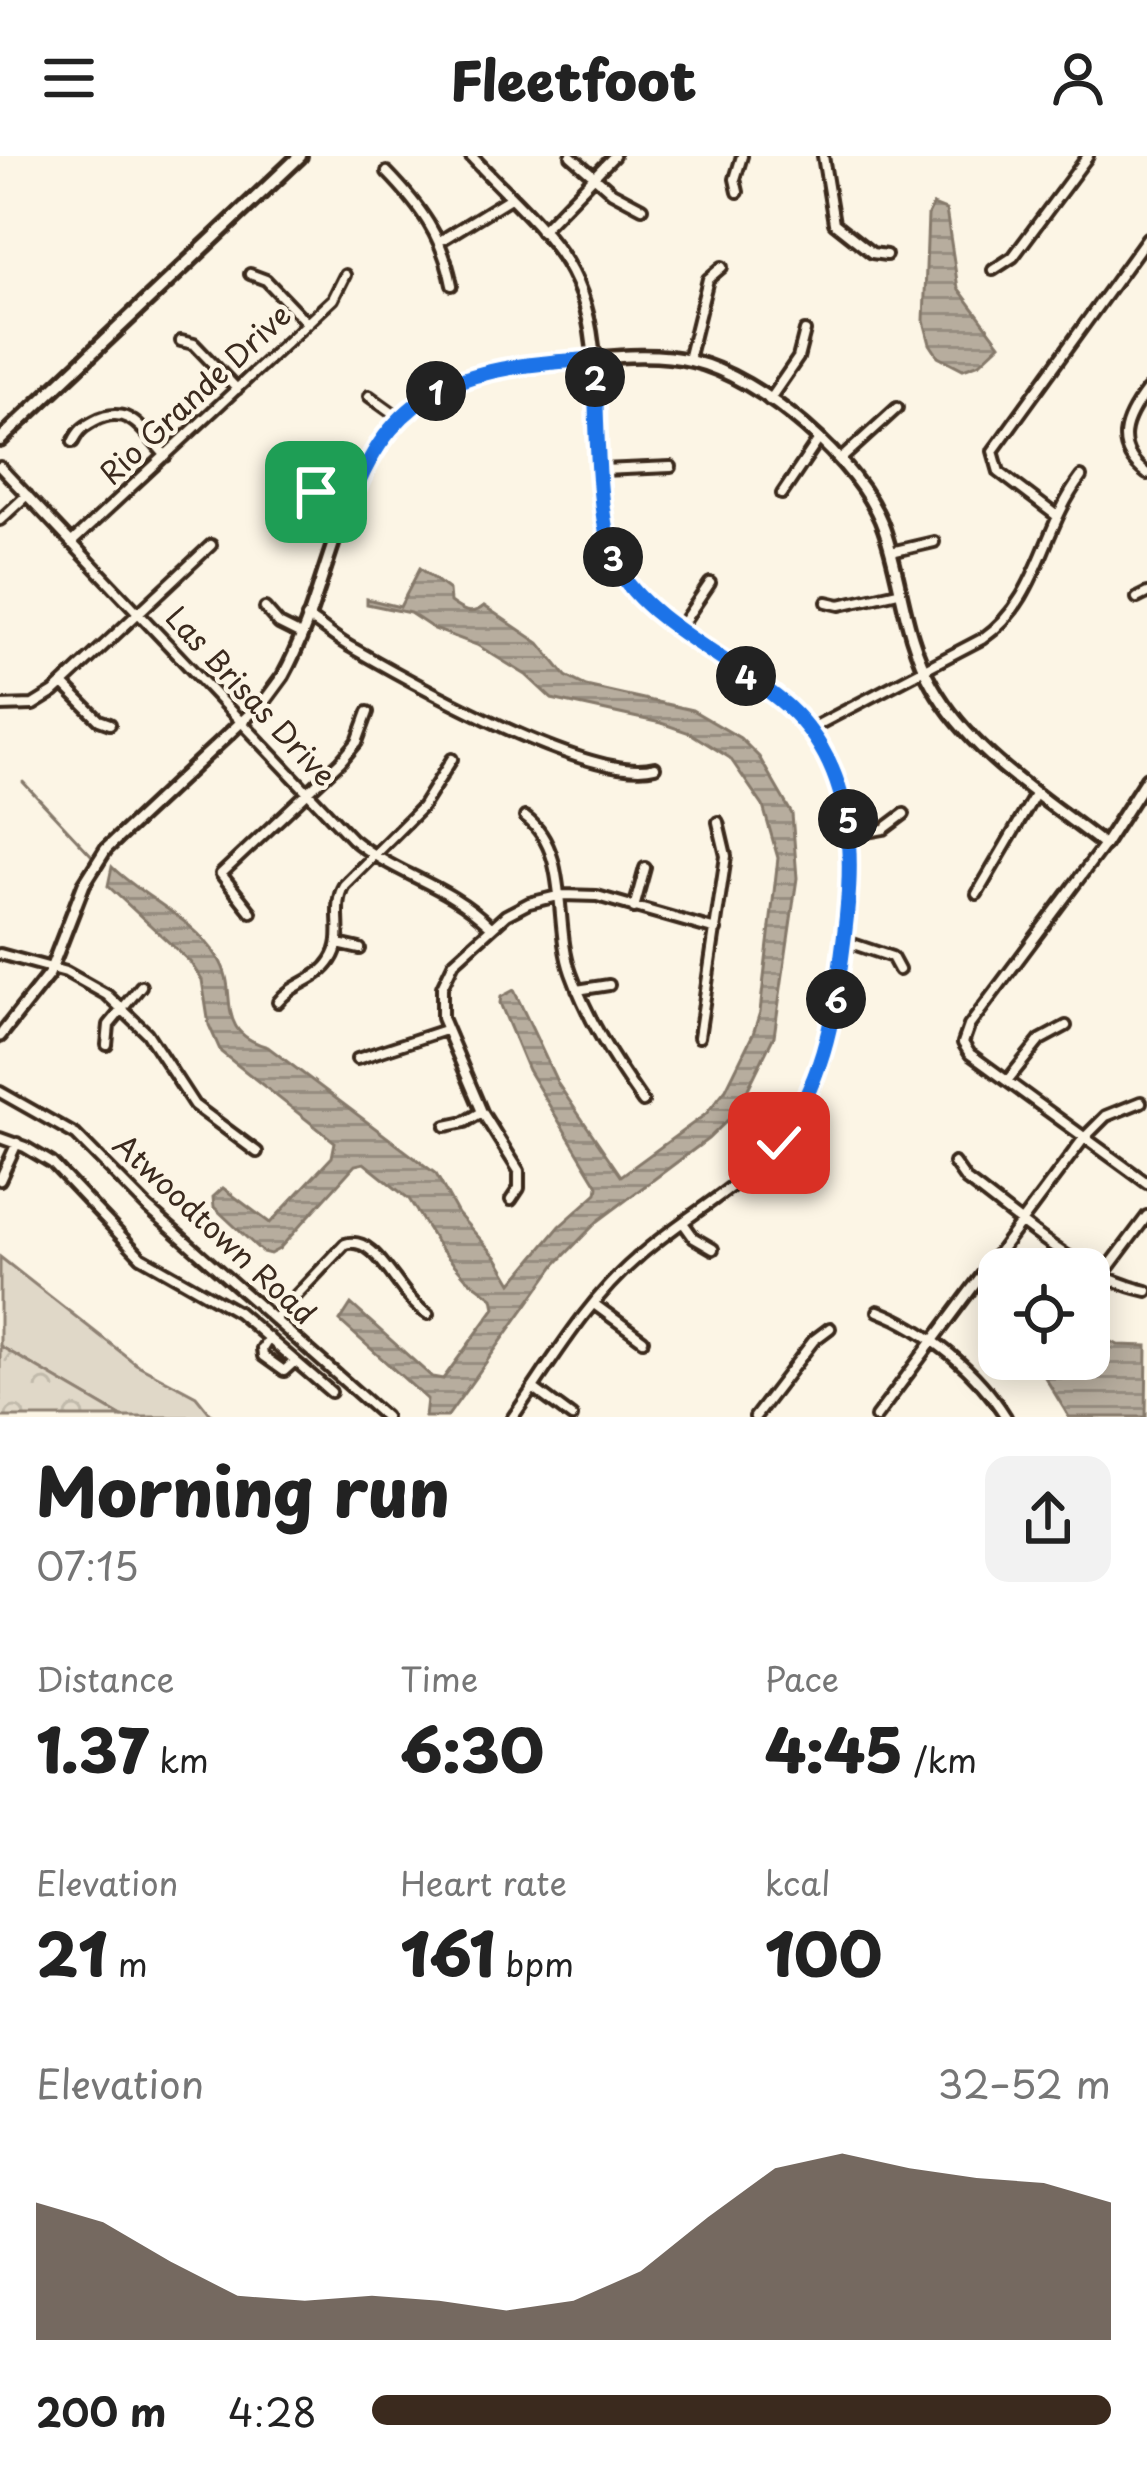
<!DOCTYPE html>
<meta charset="utf-8">
<style>
body{margin:0;font-family:"Playpen Sans",sans-serif;background:#f2f2f2;color:#222;height:100vh;display:flex;flex-direction:column;font-size:45px;white-space:nowrap}
*{box-sizing:border-box;margin:0}
p{font-size:39px;color:#767676}
.icon{flex:none;width:66px;height:66px;fill:none;stroke:currentColor;stroke-width:2;stroke-linecap:round;stroke-linejoin:round}
.map{position:relative;height:1261px;overflow:hidden}
.panel{display:flex;flex-direction:column;background:#fff;flex:1}
.panel>*{flex:none}
.buttons{position:absolute;left:978px;top:1092px;display:grid;gap:24px}
.buttons a{display:grid;place-items:center;width:132px;height:132px;border-radius:24px;background:#fff;box-shadow:0 6px 30px #0003;font-size:60px}
.pin{position:absolute;display:grid;place-items:center;width:102px;height:102px;color:#fff;margin:-51px;border-radius:24px;box-shadow:0 6px 18px #0006}
.km{position:absolute;width:60px;height:60px;margin:-30px;border-radius:50%;background:#222;color:#fff;font-size:33px;line-height:60px;text-align:center}
.round{display:grid;place-items:center;flex:none;width:126px;height:126px;border-radius:24px;background:#f2f2f2}
.headline{display:flex;align-items:center;justify-content:space-between;height:204px;padding:0 36px}
h1{font-size:66px;font-weight:800;line-height:90px}
.figures{display:grid;grid-template-columns:repeat(3,1fr);gap:18px;height:204px;padding:12px 36px}
.figures div{display:grid;align-content:center}
.figures b{font-size:60px;font-weight:800}
.figures small{font-size:33px;font-weight:400}
.figures p{font-size:33px}
.chart{height:336px;padding:24px 36px}
.chart p{display:flex;justify-content:space-between}
.chart svg{width:100%;height:216px;margin-top:12px;fill:#3b2a1e;opacity:.7}
ul{padding:0 36px;list-style:none;font-size:39px}
li{display:grid;grid-template-columns:192px 144px 1fr;align-items:center;height:90px}
li i{height:30px;border-radius:15px;background:#3b2a1e}
header{display:flex;justify-content:space-between;align-items:center;height:156px;padding:0 36px;background:#fff;font-size:54px;font-weight:800}
.map>svg:first-child{display:block}
</style>
<header><svg class="icon" aria-label="menu" viewBox="0 0 24 24"><path d="M4 6h16M4 12h16M4 18h16"/></svg>Fleetfoot<svg class="icon" aria-label="person" viewBox="0 0 24 24"><circle cx="12" cy="8" r="4"/><path d="M4 21q1-7 8-7t8 7"/></svg></header>
<div class="map">
<svg width="1147" height="1261" viewBox="0 0 1147 1261">
<defs>
<pattern id="park-crowns" width="20" height="18" patternUnits="userSpaceOnUse" patternTransform="scale(3)"><rect width="20" height="18" fill="#e0d8c8"/><path d="M2 6a3 3 0 1 1 6 0M12 15a3 3 0 1 1 6 0" fill="none" stroke="#c1baab"/></pattern>
<pattern id="water-rules" width="6" height="5" patternUnits="userSpaceOnUse" patternTransform="scale(3)"><rect width="6" height="5" fill="#b7ad9e"/><path d="M0 2.5h6" fill="none" stroke="#968d80"/></pattern>
</defs>
<rect width="100%" height="100%" fill="#fcf5e5"/>
<filter id="ink" filterUnits="userSpaceOnUse"><feTurbulence type="fractalNoise" baseFrequency=".00833" numOctaves="2"/><feDisplacementMap in="SourceGraphic" scale="24" xChannelSelector="R" yChannelSelector="G"/><feConvolveMatrix kernelMatrix="1 2 1 2 8 2 1 2 1" color-interpolation-filters="sRGB"/></filter>
<g filter="url(#ink)">
<path fill="#e0d8c8" stroke="#8e8173" stroke-width="3" d="M0 1101 136 1208 196 1240 213 1261H122L0 1190Z"/>
<path fill="url(#park-crowns)" stroke="#8e8173" stroke-width="3" d="M0 1190 122 1261H0Z"/>
<path fill="url(#water-rules)" stroke="#85796b" stroke-width="3" d="M933 49 946 54 958 132 1000 188 980 207 963 213 938 200 930 188 924 165 928 59Z
M420 412 449 434 450 446C461 454 471 461 484 450L539 487 566 520 586 530 692 554 740 582 759 601 792 658 797 722 774 880 737 955 708 983 598 1065 556 1108 447 1261H425L427 1243 340 1165 351 1148 432 1221 443 1223 495 1152 493 1142 466 1122 440 1092 409 1043 364 1007 355 1009 279 1093 270 1098 262 1096 214 1051 213 1041 223 1032 270 1067 332 1001 335 986 221 896 209 869 202 824 190 806 108 730 112 711C145 743 193 762 218 802 241 837 211 875 268 891L436 1018 458 1058 497 1102 512 1127 560 1070 597 1037 598 1030 528 914 500 847 501 841 514 834 558 928 621 1020 706 958 726 933 753 878 760 856 778 702 763 650 730 602 690 577 661 567 552 543 526 519 477 489 434 473 410 457 367 448V443L400 451Z
M1089 1174 1118 1189 1147 1190 1146 1261H1069L1034 1203H1089Z"/>
<g fill="none" stroke-linecap="round" stroke-linejoin="round">
<path stroke="#85796b" stroke-width="3" d="M23 626 93 701"/>
<defs>
<path id="minor" d="M571 0 612 36 642 52
M823 0 834 67 872 97 886 99
M387 16C420 50 443 81 452 129
M738 36 735 23 742 0
M541 75 614 0
M440 85 510 42
M993 114 1013 101 1088 0
M250 118 266 124 307 167
M181 185 194 188 237 233
M688 204 708 123 722 111
M1147 234C1124 264 1112 291 1147 318
M369 240 401 263
M769 244 798 202 805 175
M73 286C79 274 83 271 94 265 130 246 143 276 166 300
M841 303 897 252
M0 311 352 683C397 720 446 727 490 770
M602 314 671 311
M281 318 350 348
M782 338 819 283
M1057 360 999 316 993 295 1147 82
M0 364 27 339
M71 387 333 143 345 119
M891 396 934 386
M1137 442 1147 437
M827 446 840 449 898 436
M265 452 279 468 301 479
M307 461C323 471 337 484 354 493 413 527 593 628 655 611
M680 471 710 427
M63 528 99 564 110 568
M0 550 33 549 54 536 211 389
M808 574 982 483C1040 443 1041 374 1081 321
M525 661C571 695 553 768 571 817 588 864 614 905 643 946
M851 679 884 673 904 658
M1104 689 969 870 963 887 970 898 1147 1027
M221 718 341 605 357 586 368 556
M221 718 251 756
M977 738 1036 637
M634 752 645 712
M844 785 892 801 899 814
M338 788 360 793
M0 798 66 816 107 839 147 877 194 949 257 996
M577 834 609 829
M278 846C292 827 318 825 331 804 347 780 330 753 344 729L422 651 452 603
M699 881 726 700 718 666
M107 889 109 869 141 830
M357 903 445 874
M1007 925 1040 884 1066 870
M0 936 76 979 148 1052 385 1261
M446 970 465 966 482 956
M0 982 25 991 52 1007 141 1101 238 1156 331 1236
M954 1007 966 1024C1022 1065 1078 1120 1147 1135
M0 1024 17 987
M511 1044 519 1032V1015L482 956 442 862V831L454 806 506 759 529 747 562 739 597 740 716 774
M684 1068 694 1082 713 1093
M1102 1120 1147 1060
M594 1148 643 1184
M878 1155C928 1174 978 1216 1006 1261
M274 1163 345 1088C378 1077 397 1141 428 1158
M269 1182 262 1193 263 1200 284 1215 295 1205
M533 1232 572 1261
M513 1261C551 1207 586 1146 636 1103 691 1053 758 1026 798 959 826 914 833 864 840 812 854 714 866 622 785 549 740 508 651 468 621 418 593 371 598 260 594 203
M755 1261 814 1184 830 1172
M876 1261 1084 982 1106 960 1141 946"/>
<path id="tertiary" d="M471 0C536 70 588 101 594 203
M0 880 49 818 84 728 106 693 266 543 283 520C325 444 332 348 387 279 432 221 496 209 565 205 606 202 651 195 692 205 760 221 861 306 884 373 902 425 904 480 932 529 971 598 1043 641 1104 689L1147 622"/>
<path id="secondary" d="M0 284 300 0"/>
</defs>
<use href="#minor" stroke="#3b2a1e" stroke-width="16"/>
<use href="#tertiary" stroke="#3b2a1e" stroke-width="18"/>
<use href="#secondary" stroke="#3b2a1e" stroke-width="20"/>
<use href="#minor" stroke="#fcf5e5" stroke-width="8"/>
<use href="#tertiary" stroke="#fcf5e5" stroke-width="9"/>
<use href="#secondary" stroke="#fcf5e5" stroke-width="10"/>
</g>
</g>
<g fill="none" stroke-linecap="round" stroke-linejoin="round" filter="url(#ink)">
<defs>
<path id="route" d="M316 336 350 348C396 222 474 211 594 203 598 258 594 365 618 412 645 466 741 508 787 550 860 617 854 709 842 798 833 869 821 927 779 987"/>
</defs>
<use href="#route" stroke="#fff" stroke-width="24"/>
<use href="#route" stroke="#1a73e8" stroke-width="15"/>
</g>
<g text-anchor="middle" stroke-width="9" stroke-linejoin="round" paint-order="stroke">
<g font-size="30" fill="#3b2a1e" stroke="#fcf5e5">
<text transform="translate(196 239) rotate(-43)" y="10">Rio Grande Drive</text>
<text transform="translate(250 541) rotate(47)" y="10">Las Brisas Drive</text>
<text transform="translate(214 1074) rotate(43)" y="10">Atwoodtown Road</text>
</g>
</g>
</svg>
<div class="buttons">
<a><svg class="icon" aria-label="locate" viewBox="0 0 24 24"><circle cx="12" cy="12" r="6"/><path d="M12 2v4M12 18v4M2 12h4M18 12h4"/></svg></a>
</div>
<div class="pin" style="left:316px;top:336px;background:#1e9e55"><svg class="icon" aria-label="arrive" viewBox="0 0 24 24"><path d="M6 21V4h12l-3 4 3 4H6"/></svg></div>
<div class="pin" style="left:779px;top:987px;background:#d93025"><svg class="icon" aria-label="check" viewBox="0 0 24 24"><path d="M5 12l5 5 9-10"/></svg></div>
<b class="km" style="left:436px;top:235px">1</b>
<b class="km" style="left:595px;top:221px">2</b>
<b class="km" style="left:613px;top:401px">3</b>
<b class="km" style="left:746px;top:520px">4</b>
<b class="km" style="left:848px;top:663px">5</b>
<b class="km" style="left:836px;top:843px">6</b>
</div>
<section class="panel">
<div class="headline"><div><h1>Morning run</h1><p>07:15</p></div><a class="round"><svg class="icon" aria-label="share" viewBox="0 0 24 24"><path d="M12 15V3M7 8l5-5 5 5M5 13v7h14v-7"/></svg></a></div>
<div class="figures">
<div><p>Distance</p><b>1.37<small> km</small></b></div>
<div><p>Time</p><b>6:30</b></div>
<div><p>Pace</p><b>4:45<small> /km</small></b></div>
</div>
<div class="figures">
<div><p>Elevation</p><b>21<small> m</small></b></div>
<div><p>Heart rate</p><b>161<small> bpm</small></b></div>
<div><p>kcal</p><b>100</b></div>
</div>
<div class="chart"><p><span>Elevation</span>32–52 m</p>
<svg viewBox="0 0 160 44" preserveAspectRatio="none"><path d="M0 44V16L10 20L20 28L30 35L40 36L50 35L60 36L70 38L80 36L90 30L100 19L110 9L120 6L130 9L140 11L150 12L160 16V44z"/></svg>
</div>
<ul>
<li><b>200 m</b>4:28<i style="width:100%"></i></li>
</ul>
</section>
